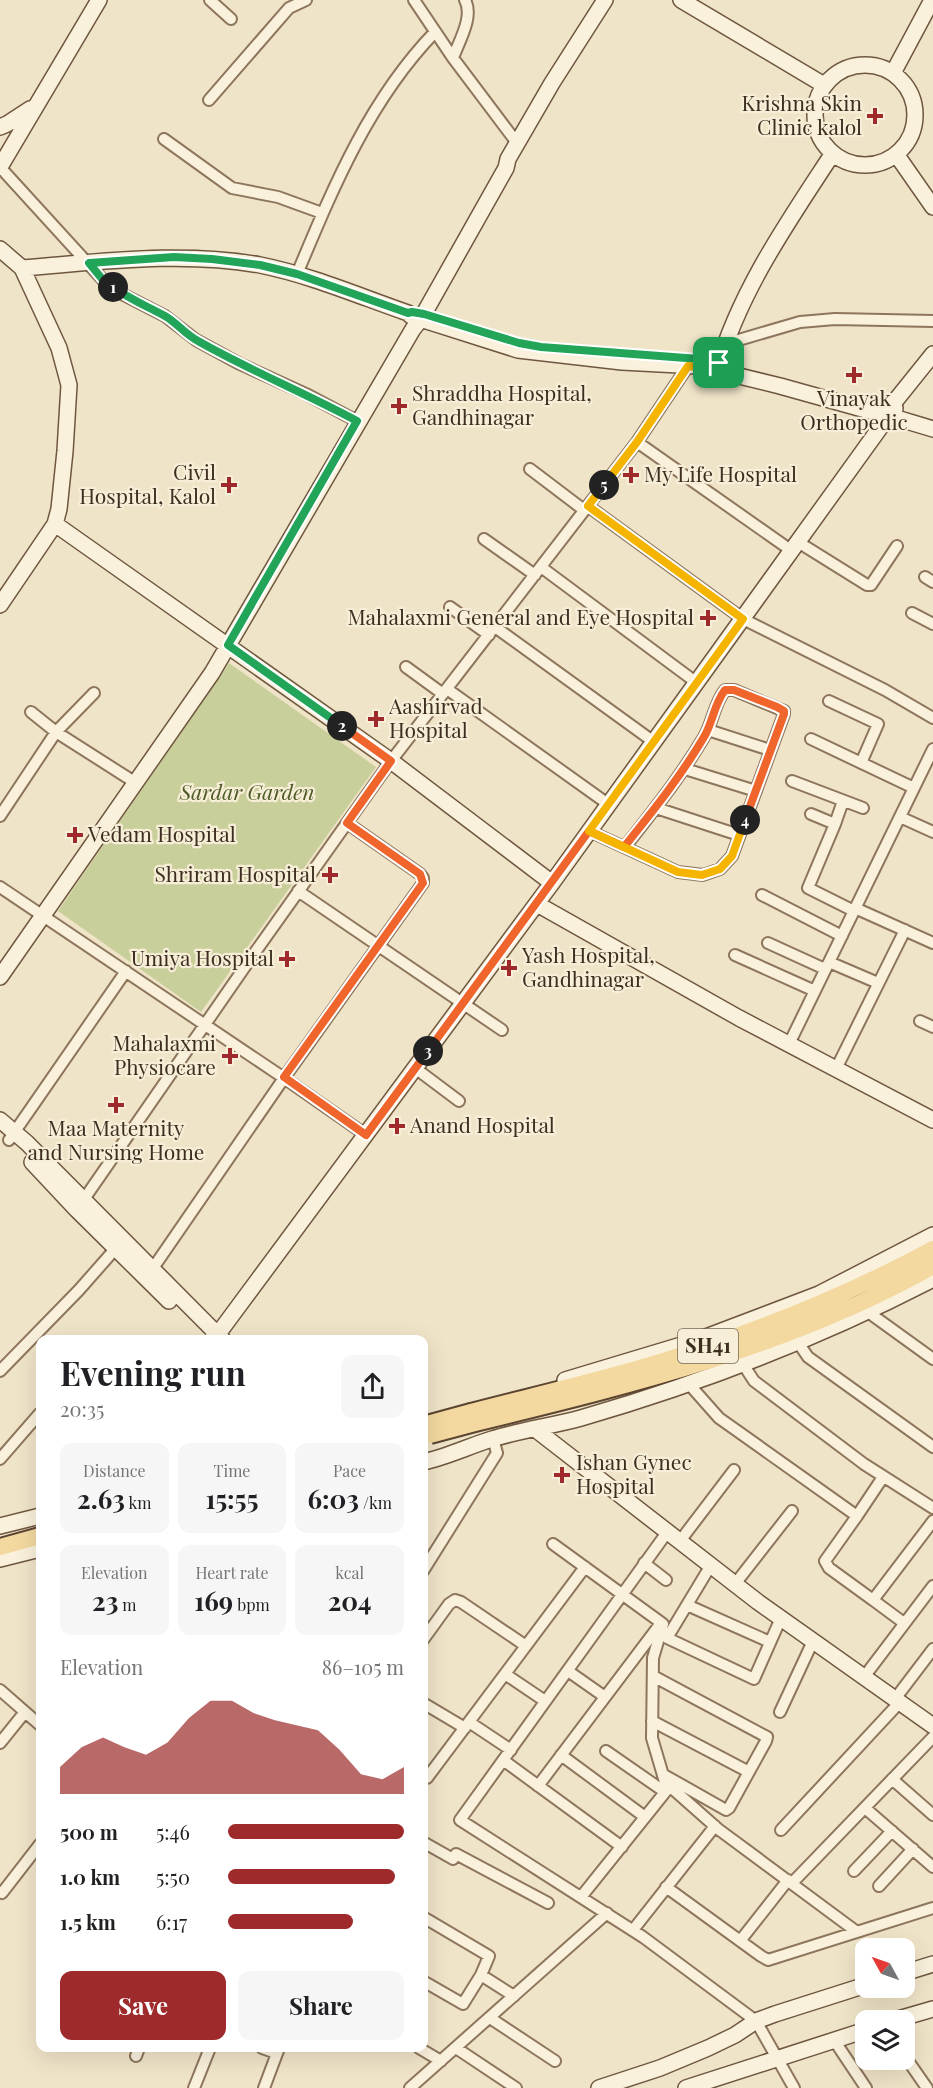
<!DOCTYPE html>
<meta charset="utf-8">
<style>
body{margin:0;font-family:"Playfair Display",serif;background:#f6f6f6;color:#202124;height:100vh;display:flex;flex-direction:column;font-size:22px;white-space:nowrap}
*{box-sizing:border-box;margin:0}
p{font-size:20px;color:#757577}
.icon{flex:none;width:33px;height:33px;fill:none;stroke:currentColor;stroke-width:2;stroke-linecap:round;stroke-linejoin:round}
.map{position:relative;flex:1;overflow:hidden}
.side{position:absolute;left:36px;top:1335px;width:392px;height:717px;display:flex;flex-direction:column;background:#fff;border-radius:12px;box-shadow:0 6px 24px #0002}
.side>*{flex:none}
.needle{width:39px;rotate:310deg}
.buttons{position:absolute;left:855px;top:1938px;display:grid;gap:12px}
.buttons a{display:grid;place-items:center;width:60px;height:60px;border-radius:12px;background:#fff;box-shadow:0 6px 24px #0002;font-size:30px}
.pin{position:absolute;display:grid;place-items:center;width:51px;height:51px;color:#fff;margin:-26px;border-radius:12px;box-shadow:0 3px 9px #0006}
.km{position:absolute;width:30px;height:30px;margin:-15px;border-radius:50%;background:#222;color:#fff;font-size:16px;line-height:30px;text-align:center}
.round{display:grid;place-items:center;flex:none;width:63px;height:63px;border-radius:12px;background:#f6f6f6}
.headline{display:flex;align-items:center;justify-content:space-between;height:102px;padding:0 24px}
h1{font-size:33px;font-weight:700;line-height:45px}
.metrics{display:grid;grid-template-columns:repeat(3,1fr);gap:9px;height:102px;padding:6px 24px}
.metrics div{display:grid;align-content:center;border-radius:12px;background:#f6f6f6;text-align:center}
.metrics b{font-size:26px;font-weight:700}
.metrics small{font-size:16px;font-weight:400}
.metrics p{font-size:16px}
.chart{height:168px;padding:12px 24px}
.chart p{display:flex;justify-content:space-between}
.chart svg{width:100%;height:108px;margin-top:6px;fill:#9e2a2b;opacity:.7}
.cta{display:flex;gap:12px;margin-top:auto;padding:12px 24px}
.cta a{flex:1;height:69px;border-radius:12px;background:#9e2a2b;color:#fff;font-size:24px;font-weight:700;line-height:69px;text-align:center}
.cta a+a{background:#f6f6f6;color:#202124}
ul{padding:0 24px;list-style:none;font-size:20px}
li{display:grid;grid-template-columns:96px 72px 1fr;align-items:center;height:45px}
li i{height:15px;border-radius:8px;background:#9e2a2b}
.map>svg:first-child{display:block}
</style>
<div class="map">
<svg width="933" height="2088" viewBox="0 0 933 2088">
<rect width="100%" height="100%" fill="#f0e4c8"/>
<path fill="#c9cf9b" d="M229 663 376 767 201 1012 58 911Z"/>
<g fill="none" stroke-linecap="round" stroke-linejoin="round">
<defs>
<path id="street" d="M210 0 231 19
M414 0 453 58 517 143
M453 58C459 41 474 17 465 0
M209 100 289 8 306 0
M164 139 232 188 278 197 322 213
M0 167 103 280 124 295 165 316 196 340 240 364 306 394 357 421
M297 274C333 188 369 100 435 32
M725 344 800 322 835 319 933 321
M637 442 792 551
M530 469 584 510
M588 506 743 619 885 690 933 718
M484 539 535 575
M798 542 867 585H871L897 546
M541 567 697 683
M925 577 933 582
M450 607 489 635
M912 613 933 624
M495 627 654 742
M406 667 443 694
M447 689 608 804
M829 701 878 724 861 763
M31 712 56 732 136 783
M708 730 770 750
M811 739 914 788
M685 769 756 791
M792 781 863 808
M656 808 739 835
M811 814 835 824 808 888 854 911
M0 816 56 732 94 693
M900 817 933 832
M835 824 843 801
M589 831 678 872 703 875 720 869 732 856 784 714V711L734 690H725C714 704 713 722 704 737 681 776 653 811 625 847
M0 887 284 1078 366 1135
M298 891 502 1030
M762 895 842 936
M855 908 933 943
M768 943 825 969
M735 955 815 991
M829 962 878 983
M920 1021 933 1027
M789 1044 933 749
M415 1068 459 1101
M836 1069 905 930
M9 1140 126 971
M80 1205 251 958 391 761 637 442 688 366
M149 1274 284 1078 423 883V878L420 874 347 823
M868 1312 933 1359
M797 1341 808 1357 933 1447
M743 1364 754 1381 864 1464 933 1508
M0 1371 79 1290 116 1248
M688 1383 719 1418 857 1516 825 1561 829 1568 873 1600 933 1521
M0 1459 40 1413
M857 1516 883 1477
M668 1531 460 1820 643 1937 756 2021 794 2088
M680 1541 734 1470
M553 1544 663 1624 653 1658 652 1738 665 1782 718 1829 857 1932
M644 1563 666 1580
M711 1565 667 1638 754 1679 781 1618
M423 1571 497 1453 493 1439
M735 1584 792 1511
M873 1600 904 1623
M687 1605 770 1642
M423 1640 449 1604 455 1600 461 1602 526 1646
M568 1671 605 1697
M505 1674 545 1701
M653 1676 767 1737 766 1741 729 1808 726 1810 664 1775
M864 1677 933 1586
M0 1690 40 1725
M895 1699 933 1649
M423 1703 465 1728
M780 1712 813 1641
M652 1721 749 1772
M469 1722 511 1750
M0 1743 25 1712
M606 1751 665 1792
M561 1755 645 1817
M503 1760 622 1847
M423 1774 427 1778 585 1567
M892 1779 933 1815
M538 1786 661 1623
M865 1808 933 1867
M781 1830 900 1702
M423 1842 453 1859 456 1854 548 1903
M854 1871 892 1831
M792 1883 933 1737
M879 1886 913 1849
M666 1887 761 1956 768 1960 933 1908
M0 1892 2 1893 40 1844
M581 1897 670 1786
M423 1917 489 1956 481 1975
M633 1930 715 1826
M740 1941 788 1880
M423 1981 463 2004 481 1975 514 1996
M490 2018 555 2061
M834 2040 866 2088
M262 2048 276 2053
M419 2048 441 2061
M456 2048 516 2088
M904 2055 927 2088
M136 2056 139 2048
M194 2088 210 2048
M264 2088 279 2048
M410 2088 607 1913"/>
<path id="secondary" d="M681 0 824 85
M815 115a50 50 0 1 1 100 0a50 50 0 1 1-100 0Z
M893 73 932 0
M0 127 7 124 30 109
M896 154 933 207
M0 167 99 0
M0 249 22 268C101 262 181 251 260 265 310 275 359 296 408 313L411 316 518 350 622 362 698 366 780 386 884 415 887 418 894 416 895 408 892 405H886L883 409 884 415
M22 268 59 348 69 385 65 451 59 509 55 524 391 761 552 883
M717 370C740 290 788 222 833 153
M892 405 933 354
M893 417 933 429
M0 605 55 524
M537 904 739 1018 933 1120
M0 977 212 673 413 329 421 319 506 168 508 159 552 83 605 0
M0 1120 27 1143 223 1340
M32 1162 77 1210 169 1301
M211 1340 218 1334 552 883 887 418
M565 1380 698 1340 819 1294 933 1235
M535 1429 758 1602 933 1726
M423 1462C447 1457 469 1446 492 1439 521 1430 552 1426 581 1418 702 1383 821 1337 933 1279
M0 1526 40 1516
M0 1559 40 1549
M904 1973 933 1964
M895 2020 933 2009
M599 2088 660 2068 708 2048 735 2035 756 2021 775 2014 866 1985
M686 2088 866 2030"/>
<path id="primary" d="M471 1412C548 1392 628 1374 703 1348 782 1321 859 1289 933 1249
M475 1423C631 1385 792 1346 933 1266
M0 1547 40 1536"/>
</defs>
<use href="#street" stroke="#8d765c" stroke-width="14"/>
<use href="#secondary" stroke="#6f573f" stroke-width="18"/>
<use href="#primary" stroke="#5b4430" stroke-width="20"/>
<use href="#street" stroke="#faf1dc" stroke-width="10"/>
<use href="#secondary" stroke="#faf1dc" stroke-width="15"/>
<use href="#primary" stroke="#f3d9a0" stroke-width="16"/>
<defs>
<path id="primary-bridge" d="M427 1424 471 1412
M430 1435 475 1423"/>
</defs>
<use href="#primary-bridge" stroke="#5b4430" stroke-width="20" stroke-linecap="butt"/>
<use href="#primary-bridge" stroke="#f3d9a0" stroke-width="16"/>
</g>
<g fill="none" stroke-linecap="round" stroke-linejoin="round">
<defs>
<path id="split-1" d="M113 287 103 280 89 263 174 257 212 259 260 265 297 274 408 313 412 312 424 314 519 343 541 347 699 359 719 363"/>
<path id="split-2" d="M113 287C129 299 147 306 165 316 177 323 185 334 198 341 249 370 305 393 357 421L228 645 342 726"/>
<path id="split-3" d="M342 726 391 761 347 823 420 874 423 883 284 1077 366 1135 428 1051"/>
<path id="split-4" d="M428 1051 589 831 624 847C653 811 681 776 704 737 713 722 714 704 725 690H734L777 707 784 711V714L745 820"/>
<path id="split-5" d="M604 485 588 506 743 619 589 831 678 872 702 875 720 869 732 856 745 820"/>
<path id="split-6" d="M604 485 637 442 688 366 717 370 719 363"/>
</defs>
<use href="#split-1" stroke="#fff" stroke-width="12"/>
<use href="#split-2" stroke="#fff" stroke-width="12"/>
<use href="#split-3" stroke="#fff" stroke-width="12"/>
<use href="#split-4" stroke="#fff" stroke-width="12"/>
<use href="#split-5" stroke="#fff" stroke-width="12"/>
<use href="#split-6" stroke="#fff" stroke-width="12"/>
<use href="#split-1" stroke="#22a559" stroke-width="8"/>
<use href="#split-2" stroke="#22a559" stroke-width="8"/>
<use href="#split-3" stroke="#f0652b" stroke-width="8"/>
<use href="#split-4" stroke="#f0652b" stroke-width="8"/>
<use href="#split-5" stroke="#f5b400" stroke-width="8"/>
<use href="#split-6" stroke="#f5b400" stroke-width="8"/>
</g>
<g fill="#9e2a2b" stroke="#f7eed8" stroke-width="2">
<path d="M872 107h6v6h6v6h-6v6h-6v-6h-6v-6h6z"/>
<path d="M851 366h6v6h6v6h-6v6h-6v-6h-6v-6h6z"/>
<path d="M396 397h6v6h6v6h-6v6h-6v-6h-6v-6h6z"/>
<path d="M628 466h6v6h6v6h-6v6h-6v-6h-6v-6h6z"/>
<path d="M226 476h6v6h6v6h-6v6h-6v-6h-6v-6h6z"/>
<path d="M705 609h6v6h6v6h-6v6h-6v-6h-6v-6h6z"/>
<path d="M373 710h6v6h6v6h-6v6h-6v-6h-6v-6h6z"/>
<path d="M72 826h6v6h6v6h-6v6h-6v-6h-6v-6h6z"/>
<path d="M327 866h6v6h6v6h-6v6h-6v-6h-6v-6h6z"/>
<path d="M284 950h6v6h6v6h-6v6h-6v-6h-6v-6h6z"/>
<path d="M506 959h6v6h6v6h-6v6h-6v-6h-6v-6h6z"/>
<path d="M227 1047h6v6h6v6h-6v6h-6v-6h-6v-6h6z"/>
<path d="M113 1096h6v6h6v6h-6v6h-6v-6h-6v-6h6z"/>
<path d="M394 1117h6v6h6v6h-6v6h-6v-6h-6v-6h6z"/>
<path d="M559 1466h6v6h6v6h-6v6h-6v-6h-6v-6h6z"/>
</g>
<g text-anchor="middle" stroke-width="4.5" stroke-linejoin="round" paint-order="stroke">
<rect fill="#f7eed8" stroke="#756857" stroke-width="1.5" x="678" y="1329" width="60" height="34" rx="4.5"/>
<g font-size="20" font-weight="bold" fill="#3d2e20">
<text x="708" y="1353">SH41</text>
</g>
<g font-size="21" fill="#3d2e20" stroke="#f7eed8" text-anchor="start">
<text x="862" y="111" text-anchor="end">Krishna Skin<tspan x="862" dy="24">Clinic kalol</tspan></text>
<text x="412" y="401">Shraddha Hospital,<tspan x="412" dy="24">Gandhinagar</tspan></text>
<text x="854" y="406" text-anchor="middle">Vinayak<tspan x="854" dy="24">Orthopedic</tspan></text>
<text x="216" y="480" text-anchor="end">Civil<tspan x="216" dy="24">Hospital, Kalol</tspan></text>
<text x="644" y="482">My Life Hospital</text>
<text x="694" y="625" text-anchor="end">Mahalaxmi General and Eye Hospital</text>
<text x="389" y="714">Aashirvad<tspan x="389" dy="24">Hospital</tspan></text>
<text x="88" y="842">Vedam Hospital</text>
<text x="316" y="882" text-anchor="end">Shriram Hospital</text>
<text x="522" y="963">Yash Hospital,<tspan x="522" dy="24">Gandhinagar</tspan></text>
<text x="274" y="966" text-anchor="end">Umiya Hospital</text>
<text x="216" y="1051" text-anchor="end">Mahalaxmi<tspan x="216" dy="24">Physiocare</tspan></text>
<text x="410" y="1133">Anand Hospital</text>
<text x="116" y="1136" text-anchor="middle">Maa Maternity<tspan x="116" dy="24">and Nursing Home</tspan></text>
<text x="576" y="1470">Ishan Gynec<tspan x="576" dy="24">Hospital</tspan></text>
</g>
<g font-size="21" font-style="italic" fill="#4d5a26" stroke="#f7eed8">
<text x="247" y="800">Sardar Garden</text>
</g>
</g>
</svg>
<div class="buttons">
<a><svg class="needle" viewBox="-14 -14 28 28"><path d="M0-13l5 13h-10z" fill="#e53935"/><path d="M0 13l5-13h-10z" fill="#757577"/></svg></a>
<a><svg class="icon" aria-label="layers" viewBox="0 0 24 24"><path d="M12 4l9 5-9 5-9-5zM3 14l9 5 9-5"/></svg></a>
</div>
<div class="pin" style="left:719px;top:363px;background:#1e9e55"><svg class="icon" aria-label="arrive" viewBox="0 0 24 24"><path d="M6 21V4h12l-3 4 3 4H6"/></svg></div>
<b class="km" style="left:113px;top:287px">1</b>
<b class="km" style="left:342px;top:726px">2</b>
<b class="km" style="left:428px;top:1051px">3</b>
<b class="km" style="left:745px;top:820px">4</b>
<b class="km" style="left:604px;top:485px">5</b>
<section class="side">
<div class="headline"><div><h1>Evening run</h1><p>20:35</p></div><a class="round"><svg class="icon" aria-label="share" viewBox="0 0 24 24"><path d="M12 15V3M7 8l5-5 5 5M5 13v7h14v-7"/></svg></a></div>
<div class="metrics">
<div><p>Distance</p><b>2.63<small> km</small></b></div>
<div><p>Time</p><b>15:55</b></div>
<div><p>Pace</p><b>6:03<small> /km</small></b></div>
</div>
<div class="metrics">
<div><p>Elevation</p><b>23<small> m</small></b></div>
<div><p>Heart rate</p><b>169<small> bpm</small></b></div>
<div><p>kcal</p><b>204</b></div>
</div>
<div class="chart"><p><span>Elevation</span>86–105 m</p>
<svg viewBox="0 0 160 44" preserveAspectRatio="none"><path d="M0 44V33L10 25L20 21L30 25L40 28L50 23L60 13L70 6L80 6L90 11L100 14L110 16L120 18L130 26L140 36L150 38L160 33V44z"/></svg>
</div>
<ul>
<li><b>500 m</b>5:46<i style="width:100%"></i></li>
<li><b>1.0 km</b>5:50<i style="width:95%"></i></li>
<li><b>1.5 km</b>6:17<i style="width:71%"></i></li>
</ul>
<div class="cta"><a>Save</a><a>Share</a></div>
</section>
</div>
